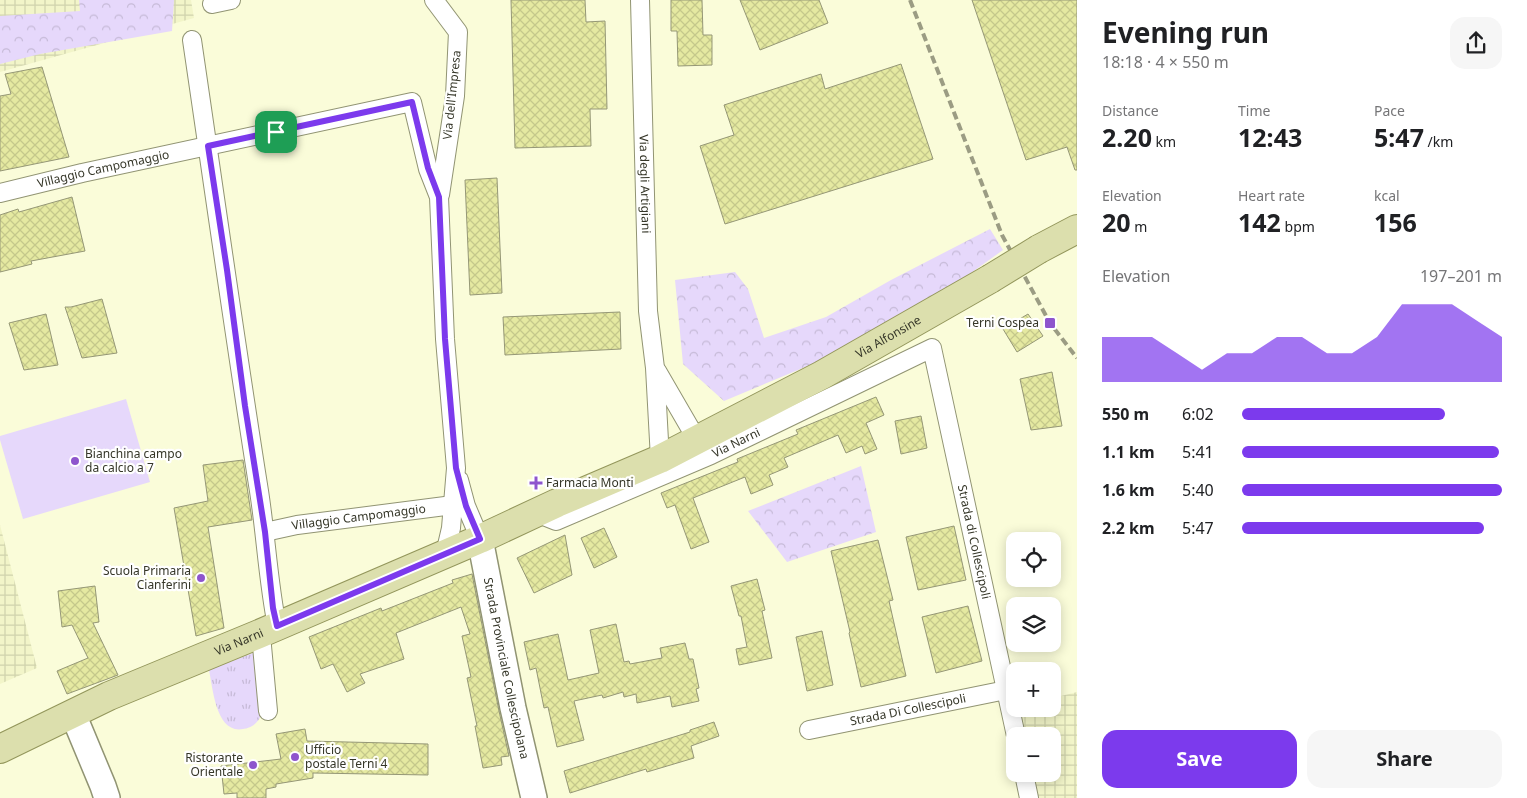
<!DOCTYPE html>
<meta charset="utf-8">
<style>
body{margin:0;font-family:"Noto Sans",sans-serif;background:#f6f6f6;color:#202124;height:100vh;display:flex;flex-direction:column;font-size:19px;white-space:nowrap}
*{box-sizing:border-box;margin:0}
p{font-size:16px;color:#757577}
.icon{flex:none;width:28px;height:28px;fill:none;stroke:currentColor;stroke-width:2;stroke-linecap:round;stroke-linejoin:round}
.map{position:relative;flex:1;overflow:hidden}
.sheet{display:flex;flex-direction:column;background:#fff;width:450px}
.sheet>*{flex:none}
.controls{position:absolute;left:1006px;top:532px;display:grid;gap:10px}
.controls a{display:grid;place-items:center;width:55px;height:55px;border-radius:10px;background:#fff;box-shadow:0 2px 12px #0003;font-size:25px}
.pin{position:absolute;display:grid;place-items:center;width:42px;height:42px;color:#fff;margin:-21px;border-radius:10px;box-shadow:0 2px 8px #0006}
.round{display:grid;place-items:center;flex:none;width:52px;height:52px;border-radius:15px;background:#f6f6f6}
.head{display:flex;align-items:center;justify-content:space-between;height:85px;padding:0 25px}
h1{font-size:28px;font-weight:700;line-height:38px}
.figures{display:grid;grid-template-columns:repeat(3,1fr);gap:8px;height:85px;padding:5px 25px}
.figures div{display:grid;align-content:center}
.figures b{font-size:25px;font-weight:700}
.figures small{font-size:14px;font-weight:400}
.figures p{font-size:14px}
.chart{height:140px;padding:10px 25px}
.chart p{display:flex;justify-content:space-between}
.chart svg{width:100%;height:90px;margin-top:5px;fill:#7c3aed;opacity:.7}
.primary-button{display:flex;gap:10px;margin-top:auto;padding:10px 25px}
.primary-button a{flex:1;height:58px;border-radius:15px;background:#7c3aed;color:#fff;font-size:20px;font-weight:700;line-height:58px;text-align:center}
.primary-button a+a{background:#f6f6f6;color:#202124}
ul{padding:0 25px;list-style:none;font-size:16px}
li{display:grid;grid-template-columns:80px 60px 1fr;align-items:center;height:38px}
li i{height:12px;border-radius:6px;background:#7c3aed}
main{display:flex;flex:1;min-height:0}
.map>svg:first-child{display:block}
</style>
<main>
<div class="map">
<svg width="1077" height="798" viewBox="0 0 1077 798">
<defs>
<pattern id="industrial-grid" width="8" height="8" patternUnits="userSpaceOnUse" patternTransform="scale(1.25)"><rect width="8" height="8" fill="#f2f5c9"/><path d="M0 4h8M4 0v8" fill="none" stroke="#d0d3ad"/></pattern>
<pattern id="grass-tufts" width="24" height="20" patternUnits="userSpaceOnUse" patternTransform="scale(1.25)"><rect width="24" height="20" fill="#e6d8fb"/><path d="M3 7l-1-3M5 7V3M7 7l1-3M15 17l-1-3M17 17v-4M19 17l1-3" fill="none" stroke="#c6bad7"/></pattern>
<pattern id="forest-crowns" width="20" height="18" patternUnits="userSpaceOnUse" patternTransform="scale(1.25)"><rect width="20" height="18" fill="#e6d8fb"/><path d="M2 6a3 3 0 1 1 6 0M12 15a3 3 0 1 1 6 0" fill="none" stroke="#c6bad7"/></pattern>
<pattern id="building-cross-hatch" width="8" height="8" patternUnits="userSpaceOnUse" patternTransform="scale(1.25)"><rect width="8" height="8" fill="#e5e9a1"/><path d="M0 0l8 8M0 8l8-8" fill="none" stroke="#c5c88b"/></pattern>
</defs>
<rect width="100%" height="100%" fill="#fafcd9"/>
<path fill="url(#industrial-grid)" d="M0 0H191L194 18 0 72Z
M0 525 37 668 0 684Z
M1077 692V798H1034L1030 774H1052V736H1022L1017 709H1052L1053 698Z"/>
<path fill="url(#grass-tufts)" d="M258 651 261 715C258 723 252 728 243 729 216 734 213 689 209 670Z"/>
<path fill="url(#forest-crowns)" d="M79 0H174L172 31 40 54 0 64V16L80 11Z
M990 229 1003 250 964 278 822 360 724 401 683 364 675 280 735 272 748 289 764 338 826 317 891 280Z
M861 466 876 532 787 562 748 511Z"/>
<path fill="#e6d8fb" d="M126 399 150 482 23 519 0 440V436Z"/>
<path fill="url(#building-cross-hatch)" stroke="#959776" d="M511 0H585L586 22 605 21 607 109H590L591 146 515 148Z
M671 0H702L703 35H712V65L678 66 677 31H671Z
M740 0H819L828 23 760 50Z
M972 0H1077V170H1075L1067 147 1026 160Z
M901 64 933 159 725 224 700 146 734 135 724 105 821 74 825 89Z
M42 67 69 157 0 171V96L11 94 5 74Z
M497 178 502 293 470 295 465 180Z
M72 197 85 251 31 261 32 264 0 272V215L18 209 19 212Z
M102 299 117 353 82 358 65 307H71Z
M620 312 621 349 505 355 503 317Z
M46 314 58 365 24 370 9 323Z
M1028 314 1043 336 1017 352 1003 329Z
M1052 372 1062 426 1031 430 1020 379Z
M876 397 884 415 866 423 877 449 865 454 862 446 846 453 838 435 784 458 788 467 769 475 773 485 751 494 745 477 693 498 709 542 691 549 675 505 667 508 661 493 738 462 737 459 798 434 796 430Z
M921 416 927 448 901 454 895 421Z
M243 460 252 520 208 527 224 628 196 636 174 508 208 501 203 465Z
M954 526 966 580 918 590 906 537Z
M604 528 617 557 594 568 581 538Z
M565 535 572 575 534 593 517 558Z
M878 540 893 600 889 601 906 676 861 687 849 633 850 632 831 551Z
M472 574 499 711 509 756 501 757 502 765 483 768 475 726H477L467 678 471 677 462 636 470 634 461 607 396 633 404 659 360 674 365 683 347 692 333 664 321 669 309 637 381 608 382 611 453 583 452 580Z
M757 579 765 610 762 611 772 658 739 665 736 649 747 647 741 616H739L731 586Z
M95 586 99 622 93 623 118 675 67 694 57 671 88 658 72 625 62 627 58 591Z
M968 606 982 661 936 673 922 617Z
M616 624 624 662 629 661 630 664 662 658 660 648 685 643 689 659H693L699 688 696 689 699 701 672 707 670 696 637 703 636 694 624 697 623 692 603 698 602 695 574 701 584 740 557 747 548 707 544 708 536 668 530 670 524 642 558 634 568 680 599 673 590 630Z
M822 631 833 685 807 691 796 637Z
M714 722 719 736 691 746 694 758 647 772 646 769 570 793 564 771 690 732V730Z
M305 729 307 741 428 744V775L313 773V778L276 784V787L266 789V798H237V793L224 794 221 766 281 759 276 734Z"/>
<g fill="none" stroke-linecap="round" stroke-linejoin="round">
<defs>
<g id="street">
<path d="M434 0 458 32 455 96 440 195"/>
<path id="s1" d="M640 0 648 311 655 368 660 459"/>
<path d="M212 4 231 0"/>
<path d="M192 40C214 190 235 340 259 491 266 536 268 581 277 626"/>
<path id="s2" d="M0 193 82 173 412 102 428 169 439 197 445 339 456 468 451 528 445 554"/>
<path d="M657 371 697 440"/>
<path d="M459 480 466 506 480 539"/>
<path id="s3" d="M536 513 556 521 711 455 932 348 1016 736"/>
<path id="s4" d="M265 532 297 525 453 505"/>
<path d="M259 634 262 646 268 711"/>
<path id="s5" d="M809 730 1006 690"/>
<path d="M1024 774 1029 798"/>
</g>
<g id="secondary">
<path id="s6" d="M480 539 513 708 534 798"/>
<path d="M73 714 103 786 107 798"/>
</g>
<g id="primary">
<path d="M1039 249 1077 229"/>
<path id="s7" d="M0 749 109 696 259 634 480 539 557 503 660 459 822 375 990 279"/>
</g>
</defs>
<use href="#street" stroke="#919473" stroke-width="20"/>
<use href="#secondary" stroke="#919473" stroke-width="28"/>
<use href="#primary" stroke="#93965b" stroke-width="30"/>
<path stroke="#95977e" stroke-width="3" stroke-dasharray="1 4" stroke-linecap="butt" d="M212 773 210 762 223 759"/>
<use href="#street" stroke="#fff" stroke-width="18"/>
<use href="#secondary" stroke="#fff" stroke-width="25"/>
<use href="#primary" stroke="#dcdfad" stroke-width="28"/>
<path stroke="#9b9c83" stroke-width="4" stroke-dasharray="8 4" stroke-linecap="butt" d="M910 0 1002 235 1050 323 1077 358"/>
<defs>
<path id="primary-bridge" d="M990 279 1039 249"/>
</defs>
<use href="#primary-bridge" stroke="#93965b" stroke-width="30" stroke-linecap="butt"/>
<use href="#primary-bridge" stroke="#dcdfad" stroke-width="28"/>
</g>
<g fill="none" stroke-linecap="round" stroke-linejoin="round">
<defs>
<path id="route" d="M412 102 428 168 439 197 445 339 456 468 466 506 480 539 277 626 273 608 265 532 245 406 227 270 208 146Z"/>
</defs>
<use href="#route" stroke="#fff" stroke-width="10"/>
<use href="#route" stroke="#7c3aed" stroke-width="6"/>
</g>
<g fill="#8e55cd" stroke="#fff" stroke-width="2">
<rect x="1044" y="317" width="12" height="12" rx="2.5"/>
<circle cx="75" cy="461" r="5"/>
<path d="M533.5 475.5h5v5h5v5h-5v5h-5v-5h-5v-5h5z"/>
<circle cx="201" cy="578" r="5"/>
<circle cx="295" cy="757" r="5"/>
<circle cx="253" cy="765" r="5"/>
</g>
<g text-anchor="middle" stroke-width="4.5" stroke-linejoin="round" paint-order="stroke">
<g font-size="12" fill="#353628" stroke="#fff">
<text transform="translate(452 95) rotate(-84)" y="4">Via dell'Impresa</text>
<text dy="4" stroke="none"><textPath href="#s2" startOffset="106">Villaggio Campomaggio</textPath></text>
<text dy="4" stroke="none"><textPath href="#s1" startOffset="184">Via degli Artigiani</textPath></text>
<text dy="4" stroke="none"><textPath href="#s7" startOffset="980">Via Alfonsine</textPath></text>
<text dy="4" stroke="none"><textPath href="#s3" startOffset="218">Via Narni</textPath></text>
<text dy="4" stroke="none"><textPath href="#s4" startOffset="95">Villaggio Campomaggio</textPath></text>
<text dy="4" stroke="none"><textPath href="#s3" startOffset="634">Strada di Collescipoli</textPath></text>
<text dy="4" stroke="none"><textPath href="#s7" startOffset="262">Via Narni</textPath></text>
<text dy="4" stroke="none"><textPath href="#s6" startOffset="132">Strada Provinciale Collescipolana</textPath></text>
<text dy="4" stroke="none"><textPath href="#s5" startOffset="101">Strada Di Collescipoli</textPath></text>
</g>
<g font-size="12" fill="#353628" stroke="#fff" text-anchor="end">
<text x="1039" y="327">Terni Cospea</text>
<text x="85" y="458" text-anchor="start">Bianchina campo<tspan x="85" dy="14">da calcio a 7</tspan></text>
<text x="546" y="487" text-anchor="start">Farmacia Monti</text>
<text x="191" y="575">Scuola Primaria<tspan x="191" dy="14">Cianferini</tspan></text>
<text x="305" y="754" text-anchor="start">Ufficio<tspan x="305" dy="14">postale Terni 4</tspan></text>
<text x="243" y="762">Ristorante<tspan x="243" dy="14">Orientale</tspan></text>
</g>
</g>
</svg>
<div class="controls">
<a><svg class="icon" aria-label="locate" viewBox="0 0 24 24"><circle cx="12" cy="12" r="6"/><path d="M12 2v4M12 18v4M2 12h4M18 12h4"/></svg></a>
<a><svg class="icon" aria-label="layers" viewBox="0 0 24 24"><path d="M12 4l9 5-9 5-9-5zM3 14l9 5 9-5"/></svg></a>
<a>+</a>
<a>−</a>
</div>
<div class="pin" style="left:276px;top:132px;background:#1e9e55"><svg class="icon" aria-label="arrive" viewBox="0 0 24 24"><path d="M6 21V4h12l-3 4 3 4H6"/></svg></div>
</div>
<section class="sheet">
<div class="head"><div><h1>Evening run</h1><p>18:18 · 4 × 550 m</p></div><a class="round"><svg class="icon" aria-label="share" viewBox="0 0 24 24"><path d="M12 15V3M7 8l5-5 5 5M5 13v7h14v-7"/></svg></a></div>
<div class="figures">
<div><p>Distance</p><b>2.20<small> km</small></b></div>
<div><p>Time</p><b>12:43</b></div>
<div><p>Pace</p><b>5:47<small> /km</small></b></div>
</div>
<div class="figures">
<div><p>Elevation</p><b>20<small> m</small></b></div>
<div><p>Heart rate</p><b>142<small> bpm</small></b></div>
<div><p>kcal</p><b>156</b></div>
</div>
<div class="chart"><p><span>Elevation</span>197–201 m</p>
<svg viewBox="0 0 160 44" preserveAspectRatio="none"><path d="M0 44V22L10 22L20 22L30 30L40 38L50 30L60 30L70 22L80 22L90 30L100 30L110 22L120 6L130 6L140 6L150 14L160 22V44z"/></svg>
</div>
<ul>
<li><b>550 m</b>6:02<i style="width:78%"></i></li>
<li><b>1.1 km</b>5:41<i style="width:99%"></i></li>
<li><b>1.6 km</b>5:40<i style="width:100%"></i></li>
<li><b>2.2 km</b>5:47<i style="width:93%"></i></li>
</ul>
<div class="primary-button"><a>Save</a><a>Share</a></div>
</section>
</main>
